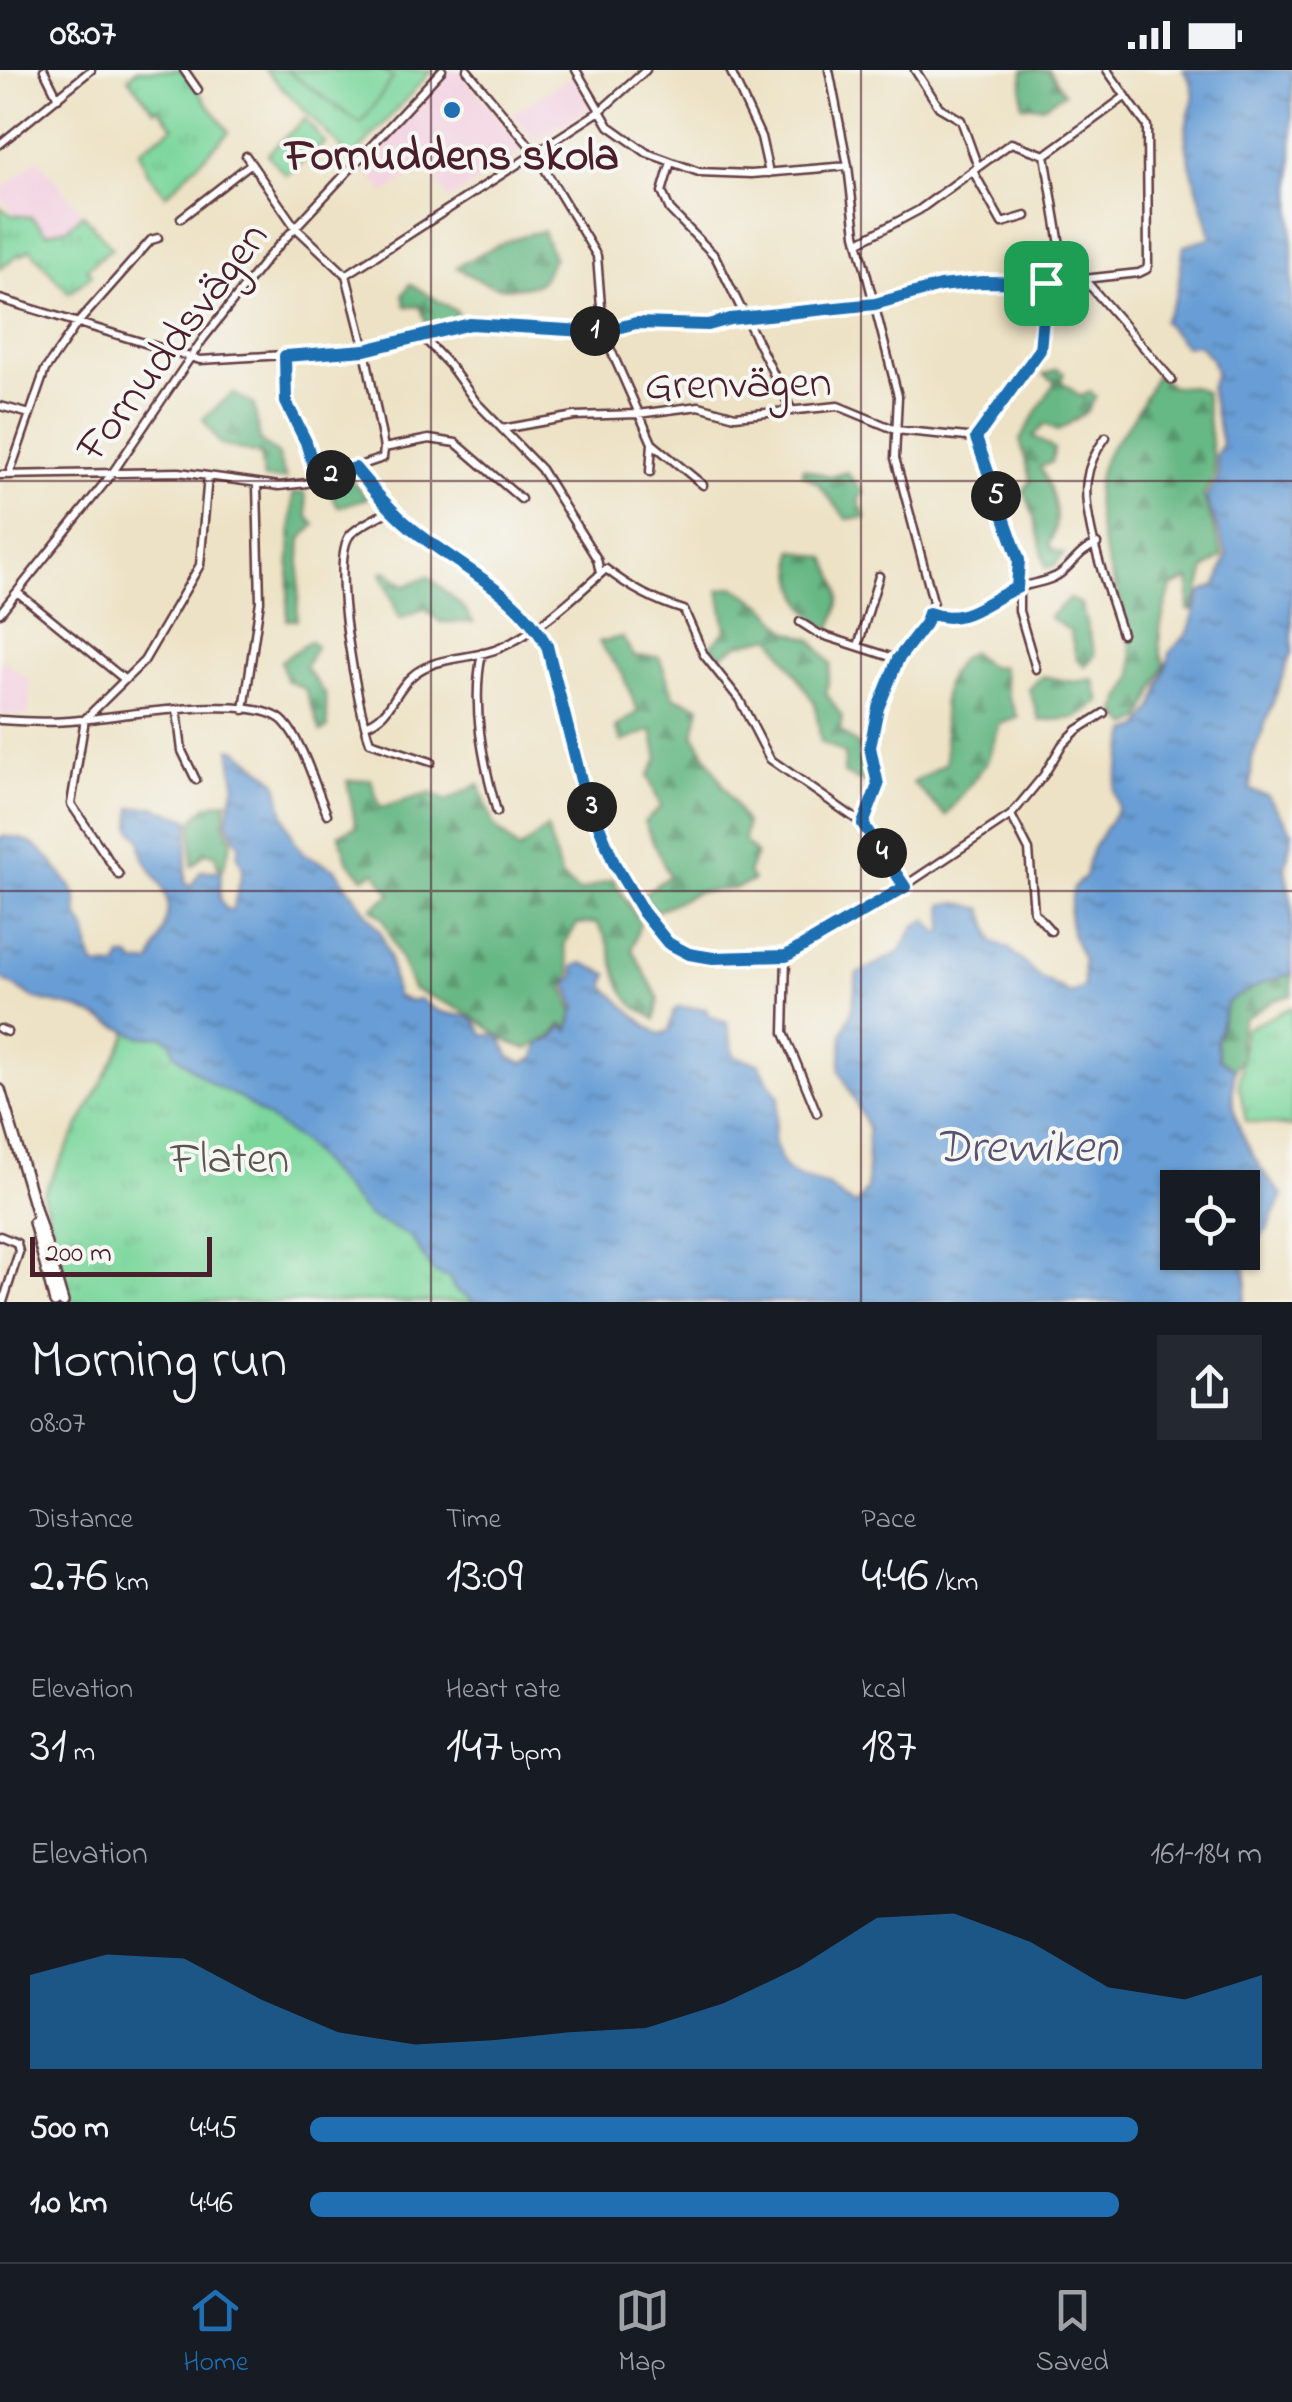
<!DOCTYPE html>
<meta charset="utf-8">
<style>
body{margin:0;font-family:"Indie Flower",sans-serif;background:#242831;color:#f1f3f6;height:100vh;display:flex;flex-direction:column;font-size:38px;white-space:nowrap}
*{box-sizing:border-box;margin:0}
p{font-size:32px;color:#9ea1a6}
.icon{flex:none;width:55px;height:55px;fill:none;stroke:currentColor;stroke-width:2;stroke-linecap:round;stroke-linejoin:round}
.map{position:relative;height:1232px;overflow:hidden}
.details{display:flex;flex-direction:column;background:#171b24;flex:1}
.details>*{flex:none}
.controls{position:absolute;left:1160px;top:1100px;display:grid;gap:20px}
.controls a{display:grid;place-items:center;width:100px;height:100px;border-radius:0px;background:#171b24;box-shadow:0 2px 8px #0004;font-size:50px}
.scale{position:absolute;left:30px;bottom:25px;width:182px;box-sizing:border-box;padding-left:10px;border:5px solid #4a1f2b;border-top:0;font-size:28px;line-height:35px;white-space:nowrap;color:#4a1f2b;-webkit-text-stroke:8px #f6f6f2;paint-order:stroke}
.pin{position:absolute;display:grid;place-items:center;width:85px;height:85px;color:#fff;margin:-42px;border-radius:20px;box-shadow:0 5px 15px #0006}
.km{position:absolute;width:50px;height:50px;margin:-25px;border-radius:50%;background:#222;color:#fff;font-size:28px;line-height:50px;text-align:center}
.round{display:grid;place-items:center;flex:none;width:105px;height:105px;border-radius:0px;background:#242831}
.overview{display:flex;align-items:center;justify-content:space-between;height:170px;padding:0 30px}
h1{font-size:55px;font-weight:600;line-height:75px}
.metrics{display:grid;grid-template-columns:repeat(3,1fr);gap:15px;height:170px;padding:10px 30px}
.metrics div{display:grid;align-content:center}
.metrics b{font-size:50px;font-weight:600}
.metrics small{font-size:28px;font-weight:400}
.metrics p{font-size:28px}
.chart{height:280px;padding:20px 30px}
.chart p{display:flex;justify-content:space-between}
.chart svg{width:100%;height:180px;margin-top:10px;fill:#1f6fb2;opacity:.7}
ul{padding:0 30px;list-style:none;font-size:32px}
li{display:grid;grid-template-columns:160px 120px 1fr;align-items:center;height:75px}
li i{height:25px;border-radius:12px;background:#1f6fb2}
.status{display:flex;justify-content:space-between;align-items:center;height:70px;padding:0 50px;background:#171b24;direction:ltr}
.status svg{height:28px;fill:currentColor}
.tabs{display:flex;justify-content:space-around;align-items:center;height:140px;border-top:2px solid #363941;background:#171b24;font-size:28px;color:#9ea1a6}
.tabs a{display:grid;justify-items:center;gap:5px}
.tabs .on{color:#1f6fb2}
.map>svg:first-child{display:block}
</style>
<div class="status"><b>08:07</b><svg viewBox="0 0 49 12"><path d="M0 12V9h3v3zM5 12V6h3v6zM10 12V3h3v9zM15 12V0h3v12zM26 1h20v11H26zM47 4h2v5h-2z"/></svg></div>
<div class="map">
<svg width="1292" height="1232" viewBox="0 0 1292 1232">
<defs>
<pattern id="forest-firs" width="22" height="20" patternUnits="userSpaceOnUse" patternTransform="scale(2.5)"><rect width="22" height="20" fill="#66b884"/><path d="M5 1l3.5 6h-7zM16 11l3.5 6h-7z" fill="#56956c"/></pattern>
<pattern id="park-tufts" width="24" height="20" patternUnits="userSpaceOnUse" patternTransform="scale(2.5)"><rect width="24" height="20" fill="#7dd79d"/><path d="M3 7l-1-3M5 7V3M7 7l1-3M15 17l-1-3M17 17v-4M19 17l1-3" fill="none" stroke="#6eb887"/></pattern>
<pattern id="water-ripples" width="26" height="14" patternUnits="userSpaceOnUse" patternTransform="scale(2.5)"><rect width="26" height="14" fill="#689ed5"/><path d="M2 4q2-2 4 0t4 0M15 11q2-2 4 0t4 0" fill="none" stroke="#5880ad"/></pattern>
</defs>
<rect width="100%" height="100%" fill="#f6f6f2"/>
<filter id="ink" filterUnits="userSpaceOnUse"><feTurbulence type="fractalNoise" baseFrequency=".01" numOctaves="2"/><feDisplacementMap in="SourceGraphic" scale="20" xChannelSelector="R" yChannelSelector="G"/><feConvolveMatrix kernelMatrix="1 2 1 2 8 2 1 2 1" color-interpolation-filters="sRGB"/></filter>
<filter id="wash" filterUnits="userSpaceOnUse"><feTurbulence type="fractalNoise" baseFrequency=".0048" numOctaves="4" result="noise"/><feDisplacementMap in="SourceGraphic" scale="40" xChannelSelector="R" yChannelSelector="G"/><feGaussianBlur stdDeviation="2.25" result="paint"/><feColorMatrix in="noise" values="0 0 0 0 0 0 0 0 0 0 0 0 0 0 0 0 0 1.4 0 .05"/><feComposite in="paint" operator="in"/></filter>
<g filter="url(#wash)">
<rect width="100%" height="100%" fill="#ede2c5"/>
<path fill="#f3cfe0" d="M450 0H459L525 80 449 130 427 96 385 123 361 95Z
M573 6 591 37 536 72 512 43Z
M38 88 83 144 67 158 47 163 31 147 15 144 0 127V121Z
M0 588 30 611 29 646 0 645Z"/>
<path fill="url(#forest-firs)" stroke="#586c58" stroke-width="2.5" d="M1023 0H1049L1064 23 1042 36 1022 35Z
M543 161 553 188 541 212C507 224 486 217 457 197 486 180 510 167 543 161Z
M410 214 456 241 459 249 427 255 421 237 406 236 403 225Z
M1057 299 1064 303 1061 311 1081 327 1090 321 1096 327 1086 342 1058 361 1045 354 1033 366 1054 379 1052 392 1040 397C1053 422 1063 449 1049 474L1053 480 1064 484 1054 496 1046 498 1034 446 1024 420 1031 411 1020 370 1055 312 1044 305Z
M1156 305 1171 317 1193 316 1205 322 1215 405 1203 426 1223 486 1205 499 1193 541 1188 540 1190 509 1171 517C1165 541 1152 571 1165 594L1142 649 1129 656 1117 643C1117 627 1133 618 1133 601 1133 536 1081 462 1101 397 1107 378 1119 368 1130 352 1140 337 1148 321 1156 305Z
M233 323 254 335 260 371 277 384 286 409H264L260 385 220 374 203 349Z
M803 398 831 407 846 402 864 423 858 430 866 448 847 449 817 413 802 403Z
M349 407 367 428 338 437 327 416Z
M293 423H305L308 447 315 455 301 469 297 550H287Z
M793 480 826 488C841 519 845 527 830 560 799 542 793 514 793 480Z
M386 501 406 516 428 506 463 537 473 552H440L425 539 400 549 381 503Z
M734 517 765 536 787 561 811 569 831 594 826 623 842 647 840 661 859 676 867 714 844 704 845 684 821 672 815 634 772 567 739 574 720 586 711 576 726 560 719 520Z
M1069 529 1081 534 1095 585 1085 596 1077 590 1070 561 1049 547Z
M622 567 634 586 659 587 674 627 700 636 694 665 746 754 744 771 756 784 748 803 753 811 734 819 697 822 655 842 643 824 669 806 644 752 661 737 648 706 658 689 652 660 622 672 615 658 638 642 622 603 599 572Z
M310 571 316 577 305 597 325 624 328 657 321 662 305 619 286 610 281 591Z
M971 582 988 596 1002 597 1008 626 1018 647 1000 654 987 692 946 746 913 713 946 693C947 654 930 605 971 582Z
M1042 606 1074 612 1094 609 1100 632 1077 648 1040 651 1029 619Z
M371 709 380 738 431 723 447 731 479 714 493 755 519 780 547 758 561 807 579 822 613 809 640 853 632 879 659 929 655 949C648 944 639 940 634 935 611 914 617 875 596 853L577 854 564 875 571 903 564 916 573 941 569 958 562 954 552 966 528 979C505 973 492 960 473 947 455 935 432 928 413 919L383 848 372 838 391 824 375 802 364 808 347 790 339 764 356 757 347 711Z
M227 731 224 753 232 770 223 799 218 797 215 784 205 783 192 796V751L207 736Z
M1292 904V925L1274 930 1244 949 1239 972 1243 987 1234 999 1219 989 1216 972 1227 932 1265 912Z"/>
<path fill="url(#park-tufts)" stroke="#647b64" stroke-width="2.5" d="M137 0H182L229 62 166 125 148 103 139 81 173 57 159 38 155 41 128 8Z
M265 0H432L352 89Z
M0 137 11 145 31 147 47 163 67 158 83 144 112 178 87 198 92 205 69 223 30 179 22 185 20 183 0 199Z
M138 924 681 1232H70L43 1124 126 967Z
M1292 937V1057L1246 1051 1239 1015 1245 959Z"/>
<path fill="#7dd79d" stroke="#647b64" stroke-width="2.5" d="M286 0H382L393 8 361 54Z
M305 49 325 73 286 105 267 84Z"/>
<path fill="url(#water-ripples)" stroke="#595e80" stroke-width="2.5" fill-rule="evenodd" d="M1183 0H1292V581L1252 689 1250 720 1268 726 1292 762 1285 799 1292 836V904L1265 912 1227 932 1216 972 1219 989 1234 999C1234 1010 1232 1022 1233 1032 1236 1062 1262 1105 1283 1125L1267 1160 1256 1170 1245 1199 1247 1214 1244 1232H476L455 1220 449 1208 434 1203 411 1167 368 1146 302 1072 238 1027 215 1016 190 997 175 984 171 972 162 966 140 967 80 939 36 929 0 908V767C37 764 53 793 73 820 79 829 76 835 78 846 80 854 83 853 86 861 91 874 87 884 95 896L118 897 121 887H130L135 893H151C157 876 171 848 167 829 162 808 138 792 141 770L131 758 132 738 155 737 189 749 185 812 190 817 201 801H221L220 828 226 840 233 839 243 799 237 783 240 777 227 752 235 713 230 678 237 680 277 712 284 746 295 772 304 784 335 799 381 863 389 886 396 926 409 931 420 929C427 934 434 940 442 942 464 949 471 939 483 964L500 966 510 987 523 993 534 989 540 973 553 969 563 956 569 961 575 937 567 913 575 906 574 896 583 893 608 904 605 917C623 932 640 954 660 964L669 961 674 940 680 937 706 939 708 945 727 953 734 986 758 993 779 1027 773 1072C780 1080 778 1086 783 1095 792 1110 815 1109 829 1117 840 1123 841 1130 856 1135L867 1119 868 1058 840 1001 843 963 852 941 857 904 900 882 915 856 927 850 939 863 944 860 943 835 957 832 983 839 993 871 1009 879 1038 906 1071 924 1084 917 1083 889 1072 866 1069 843 1074 817 1085 806 1090 783 1118 738 1114 720 1128 662 1140 658 1154 636 1171 581 1188 563 1201 523 1217 515 1227 485 1206 428 1219 406 1216 386 1222 374 1210 318 1216 304 1211 289 1199 275 1185 276 1163 251C1183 219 1177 211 1184 176L1211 168C1205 136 1184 90 1186 59 1189 32 1203 27 1183 0ZM1178 1118H1242V1182H1178Z"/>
</g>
<g filter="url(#ink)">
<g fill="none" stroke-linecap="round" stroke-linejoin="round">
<defs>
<path id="minor" d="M44 0 58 28
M184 0 198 20
M467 0 534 81 597 186 603 262 652 373 650 402
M576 0 609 56 647 83 699 102 751 104 848 96
M730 0 761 67 769 103
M829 0 848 96 856 164 898 326 895 388 933 531 925 554 897 589 878 638 870 677 878 715 863 754
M915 0 939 37 961 50 978 97
M0 74 91 0
M1045 85 1066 211
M246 86 295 157 346 205 365 280 384 378
M671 92 662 122 670 140 715 186 792 341
M973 101 1002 153 1026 146
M181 148 249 95
M859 172 919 140 1011 73 1045 85 1126 26
M346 205 600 41 646 0
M1085 210 1172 310
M0 229 200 290 365 280 420 264 470 254 603 262 637 253 708 255 730 249 875 234 940 215 982 211 1046 213 1139 203 1147 199 1148 194 1147 56 1107 0
M420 264 450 296 476 332 541 399 597 489 600 503
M285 287 286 332 306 372 317 409
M0 336 30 344
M502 359 575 346 638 344 699 336 735 346 838 336 896 360 977 368 1040 280 1046 213
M1106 367C1097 379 1089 394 1087 410 1081 448 1110 526 1122 564
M977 368 1019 491V541L1036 599
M653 374 703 415
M384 378 429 369 456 373 521 429
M355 398C375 422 395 446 420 465 466 501 518 523 547 576L582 713 615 793 659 865 689 884 713 888 786 886 861 845 1011 745 1044 705 1062 675 1077 660 1104 643
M0 405 179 402 279 416 307 413 383 388 384 378
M9 405 45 300 76 255 151 170 158 168
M390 440C379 447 359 455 350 465 329 491 358 639 370 672L431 692
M17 522 124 609
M0 543 111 405 203 269 268 187 442 0
M929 543C968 558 983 530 1016 518 1029 514 1050 512 1061 503 1075 492 1079 481 1097 474
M800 552 819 564 897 589
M858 576 879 506
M482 583C471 636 483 691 497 742
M177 640 182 681 196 710
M244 640 260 531 257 415
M0 650C23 651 47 653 70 651 113 648 255 621 284 652 303 672 316 719 327 744
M365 655C392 646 393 622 412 606 435 585 473 590 500 578 538 562 575 526 606 499 630 518 654 531 684 540L704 585 739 629 770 689 863 754 905 817
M1011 745 1029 780 1034 842 1051 861
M119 805 71 734 85 649 144 591 200 495 208 406
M786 886 784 963 817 1043
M0 959 7 962
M0 1166 17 1173 19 1182 3 1232"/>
<path id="major" d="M0 1020 63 1232
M34 1152 55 1232"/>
</defs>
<use href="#minor" stroke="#623c42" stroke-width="11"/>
<use href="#major" stroke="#623c42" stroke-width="14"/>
<use href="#minor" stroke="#fff" stroke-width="6"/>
<use href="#major" stroke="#fff" stroke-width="9"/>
</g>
</g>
<g fill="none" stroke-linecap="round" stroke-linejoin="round" filter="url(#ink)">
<defs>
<path id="route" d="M982 212 1046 213 1040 280 976 368 1019 490 1017 518C986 530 965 557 929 543L925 554 898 589 878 638 870 677 878 715 863 754 905 817 786 886 713 888 689 884 668 873 643 842 614 793 582 714 547 576C518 523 466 501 420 465 395 446 375 422 355 398L317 409 306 372 286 332 285 286 365 280 470 254 602 262 636 253 708 255 730 249 875 234 940 216Z"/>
</defs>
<use href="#route" stroke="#fff" stroke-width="20"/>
<use href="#route" stroke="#1f6fb2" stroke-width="12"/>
</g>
<path fill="none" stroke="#4a1f2b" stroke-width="2.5" stroke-opacity="0.55" d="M431 0V1232M861 0V1232M0 411H1292M0 821H1292"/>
<circle fill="#1f6fb2" stroke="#f6f6f2" stroke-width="4" cx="452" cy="40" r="10"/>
<g text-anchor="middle" stroke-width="8" stroke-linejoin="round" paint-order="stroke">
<g font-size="45" font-weight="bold" fill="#4a1f2b" stroke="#f6f6f2">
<text x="452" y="99">Fornuddens skola</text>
</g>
<g font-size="45" fill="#4a1f2b" stroke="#f6f6f2">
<text transform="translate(170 270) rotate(-53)" y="16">Fornuddsvägen</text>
<text transform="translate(738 311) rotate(-1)" y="16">Grenvägen</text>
</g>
<g font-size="45" fill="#59564d" stroke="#f6f6f2">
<text x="230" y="1102">Flaten</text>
</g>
<g font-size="48" font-style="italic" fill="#56526f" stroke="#f6f6f2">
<text x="1026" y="1091">Drevviken</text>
</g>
</g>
</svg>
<div class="controls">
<a><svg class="icon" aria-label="locate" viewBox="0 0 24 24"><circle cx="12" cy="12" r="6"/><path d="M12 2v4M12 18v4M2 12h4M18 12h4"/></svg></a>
</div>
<div class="scale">200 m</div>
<div class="pin" style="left:1046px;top:213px;background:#1e9e55"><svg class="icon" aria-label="arrive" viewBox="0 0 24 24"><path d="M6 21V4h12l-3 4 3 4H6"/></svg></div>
<b class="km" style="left:595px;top:261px">1</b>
<b class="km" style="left:331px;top:405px">2</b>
<b class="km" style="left:592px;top:737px">3</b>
<b class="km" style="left:882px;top:783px">4</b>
<b class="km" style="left:996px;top:426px">5</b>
</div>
<section class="details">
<div class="overview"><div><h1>Morning run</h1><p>08:07</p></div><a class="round"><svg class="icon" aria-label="share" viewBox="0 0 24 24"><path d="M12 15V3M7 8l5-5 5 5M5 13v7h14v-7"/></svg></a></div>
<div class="metrics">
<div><p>Distance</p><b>2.76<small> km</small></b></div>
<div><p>Time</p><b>13:09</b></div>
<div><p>Pace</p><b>4:46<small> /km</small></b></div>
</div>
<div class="metrics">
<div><p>Elevation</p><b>31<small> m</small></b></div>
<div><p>Heart rate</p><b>147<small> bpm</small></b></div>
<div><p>kcal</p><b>187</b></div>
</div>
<div class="chart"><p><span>Elevation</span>161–184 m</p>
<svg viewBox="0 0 160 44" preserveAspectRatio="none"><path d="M0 44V21L10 16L20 17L30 27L40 35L50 38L60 37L70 35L80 34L90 28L100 19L110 7L120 6L130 13L140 24L150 27L160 21V44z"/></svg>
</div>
<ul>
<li><b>500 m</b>4:45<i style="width:87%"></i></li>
<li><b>1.0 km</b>4:46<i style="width:85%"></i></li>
</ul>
</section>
<nav class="tabs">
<a class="on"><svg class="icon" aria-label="home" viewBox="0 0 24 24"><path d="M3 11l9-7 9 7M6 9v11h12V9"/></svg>Home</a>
<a><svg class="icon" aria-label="map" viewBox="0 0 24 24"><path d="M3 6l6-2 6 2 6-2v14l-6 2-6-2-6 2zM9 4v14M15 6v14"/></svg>Map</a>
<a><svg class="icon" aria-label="saved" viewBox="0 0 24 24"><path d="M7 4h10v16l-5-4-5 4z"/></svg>Saved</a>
</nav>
